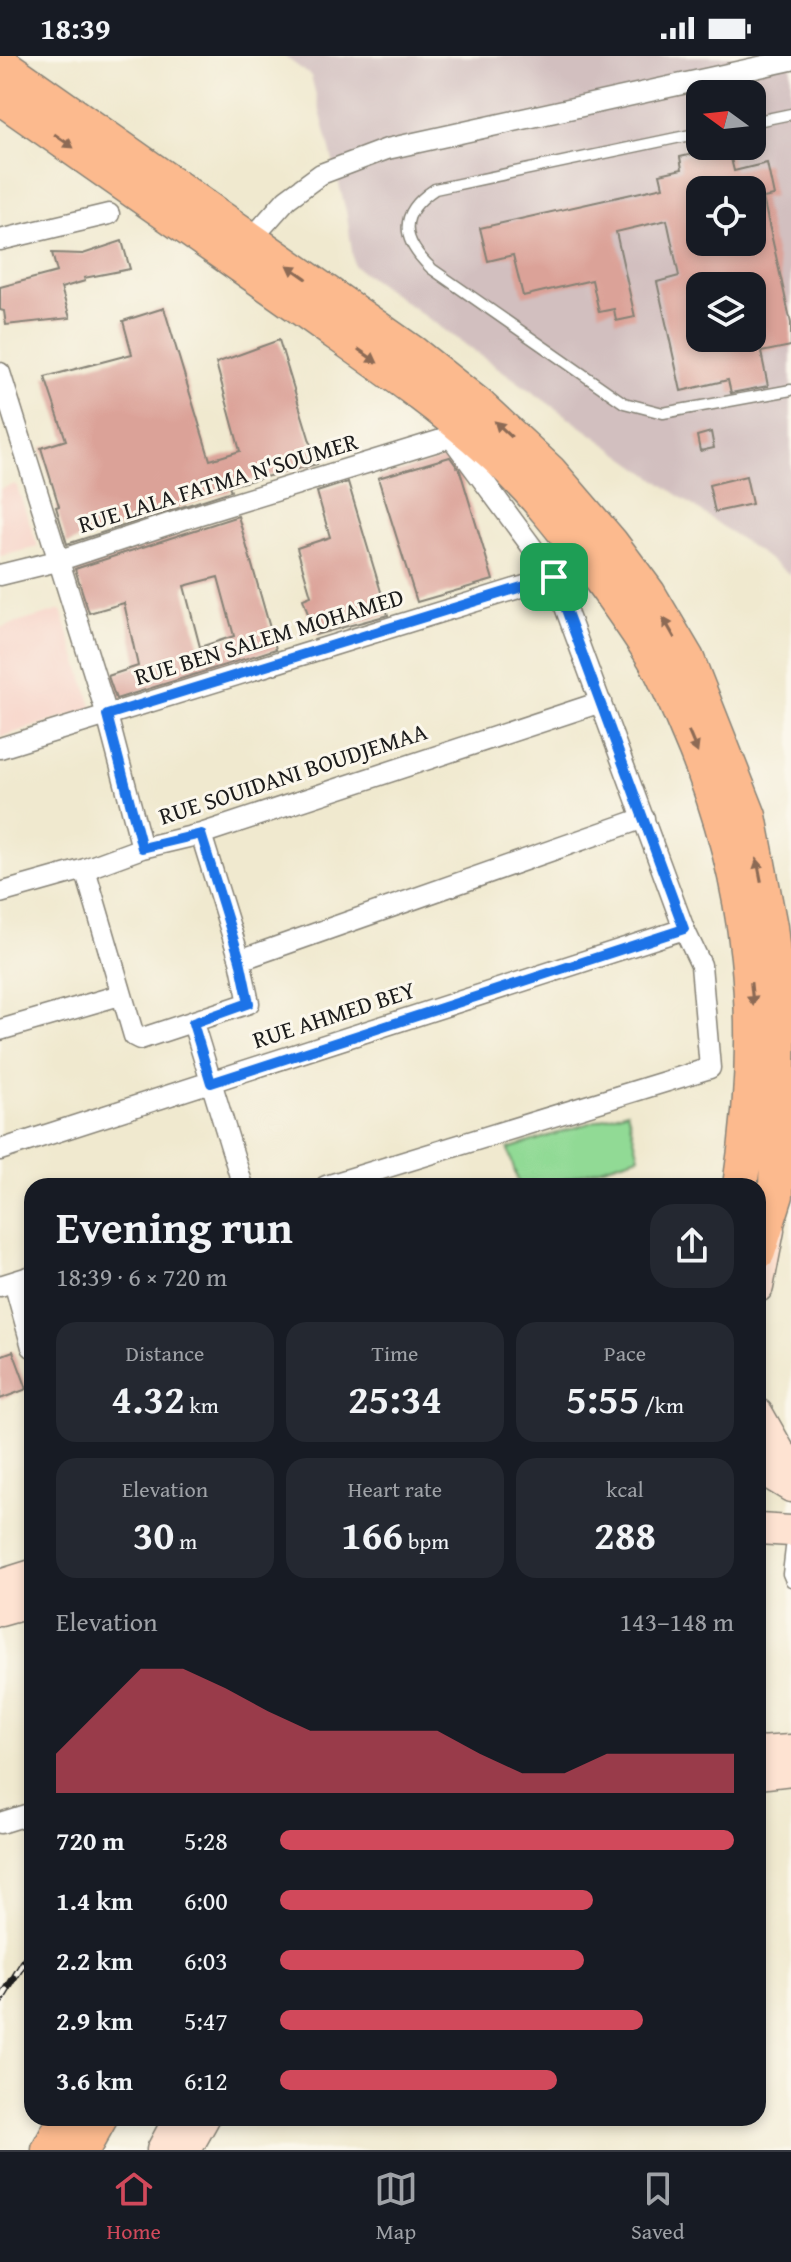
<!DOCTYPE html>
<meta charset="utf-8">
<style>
body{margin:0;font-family:"Gentium Book Plus",serif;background:#242831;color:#f1f3f6;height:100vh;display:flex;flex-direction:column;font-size:30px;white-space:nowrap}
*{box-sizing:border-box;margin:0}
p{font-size:26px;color:#9ea1a6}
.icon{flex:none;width:44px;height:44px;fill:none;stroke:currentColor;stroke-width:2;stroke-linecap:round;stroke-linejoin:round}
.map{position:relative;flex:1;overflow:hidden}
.details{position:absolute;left:24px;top:1122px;width:742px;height:948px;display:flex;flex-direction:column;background:#171b24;border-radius:24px;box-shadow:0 4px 12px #0003}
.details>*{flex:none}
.needle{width:52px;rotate:285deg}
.tools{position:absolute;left:686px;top:24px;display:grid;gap:16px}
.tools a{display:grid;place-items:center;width:80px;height:80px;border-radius:16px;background:#171b24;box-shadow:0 4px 12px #0003;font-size:40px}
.pin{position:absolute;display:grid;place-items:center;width:68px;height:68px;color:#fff;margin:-34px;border-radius:16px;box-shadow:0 4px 12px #0006}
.round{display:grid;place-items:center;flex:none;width:84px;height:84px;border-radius:24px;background:#242831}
.overview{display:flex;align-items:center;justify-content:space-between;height:136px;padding:0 32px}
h1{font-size:44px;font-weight:800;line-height:60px}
.metrics{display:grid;grid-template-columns:repeat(3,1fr);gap:12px;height:136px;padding:8px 32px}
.metrics div{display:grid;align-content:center;border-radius:20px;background:#242831;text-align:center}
.metrics b{font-size:40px;font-weight:800}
.metrics small{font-size:22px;font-weight:400}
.metrics p{font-size:22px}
.chart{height:224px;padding:16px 32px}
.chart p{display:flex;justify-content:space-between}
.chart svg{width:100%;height:144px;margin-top:8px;fill:#d1495b;opacity:.7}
ul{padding:0 32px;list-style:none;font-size:26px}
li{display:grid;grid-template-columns:128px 96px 1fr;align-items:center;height:60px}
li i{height:20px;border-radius:10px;background:#d1495b}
.status{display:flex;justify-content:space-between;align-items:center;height:56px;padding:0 40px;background:#171b24;direction:ltr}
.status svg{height:22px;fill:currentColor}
.menu{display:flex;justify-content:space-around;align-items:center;height:112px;border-top:2px solid #363941;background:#171b24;font-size:22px;color:#9ea1a6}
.menu a{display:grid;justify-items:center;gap:4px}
.menu .selected{color:#d1495b}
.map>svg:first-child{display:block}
</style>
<div class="status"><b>18:39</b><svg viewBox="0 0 49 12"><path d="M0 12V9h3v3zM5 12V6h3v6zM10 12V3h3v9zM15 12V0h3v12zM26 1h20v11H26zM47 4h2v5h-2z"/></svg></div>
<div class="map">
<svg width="791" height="2094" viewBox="0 0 791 2094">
<rect width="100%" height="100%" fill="#fbf7ec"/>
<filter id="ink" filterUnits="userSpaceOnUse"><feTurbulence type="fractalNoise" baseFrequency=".0125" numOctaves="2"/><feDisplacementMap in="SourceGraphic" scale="16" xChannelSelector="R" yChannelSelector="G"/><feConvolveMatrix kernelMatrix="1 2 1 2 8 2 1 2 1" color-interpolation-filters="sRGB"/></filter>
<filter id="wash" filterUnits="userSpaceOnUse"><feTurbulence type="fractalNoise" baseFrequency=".006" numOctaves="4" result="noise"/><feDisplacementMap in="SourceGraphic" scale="32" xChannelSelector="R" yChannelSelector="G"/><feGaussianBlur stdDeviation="1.8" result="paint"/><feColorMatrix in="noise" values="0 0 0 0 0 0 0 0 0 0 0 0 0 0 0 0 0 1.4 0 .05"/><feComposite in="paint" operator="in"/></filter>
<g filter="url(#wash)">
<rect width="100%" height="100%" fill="#f0e9cf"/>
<path fill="#f7d1c6" d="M16 428 38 491 0 500V433Z
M61 554 93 653 0 681V572Z"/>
<path fill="#d2bfbf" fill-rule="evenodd" d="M284 0H791V519L354 210 347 159 311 20ZM700 38H752V90H700ZM700 134H752V186H700ZM700 230H752V282H700Z"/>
<path fill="#91da95" stroke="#567b58" stroke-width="2" d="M627 1055 639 1100 543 1130H519L508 1093Z"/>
<g id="blocks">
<path fill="#dba298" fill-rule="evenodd" d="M728 90 734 115 767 107 774 140 763 142 791 267V290L761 296 768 330 731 337 728 324 681 335 657 226 679 220 667 164 616 176 635 261 616 265 614 253 599 256 592 224 523 240 513 199 488 205 480 172 663 131 660 118 682 113 680 101ZM700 134H752V186H700ZM700 230H752V282H700Z
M122 185 130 213 84 222 85 225 61 232 70 262 6 269 4 255 0 254V231L57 216 52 197 83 198Z
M164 252 210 404 240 395 216 307 279 284 317 408 229 430 231 435 67 488 56 451 59 450 41 392 66 384 45 321 132 298 123 265Z
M711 376 714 392 700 395 697 380Z
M450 401 460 415 493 524 417 546 378 422Z
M746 420 752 448 715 456 709 429Z
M348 426 388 559 315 579 303 543 311 540 297 492 330 481 317 436Z
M238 460 276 593 116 643 108 620 138 610 124 547 89 557 75 513ZM218 521 234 580 200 591 184 530Z
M13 1295 27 1333 0 1343V1300Z"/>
</g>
</g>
<g filter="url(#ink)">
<use href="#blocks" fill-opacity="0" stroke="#868276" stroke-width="2"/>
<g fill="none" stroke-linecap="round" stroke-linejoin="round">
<defs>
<path id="service" d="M752 66 791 58
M700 77 435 133C397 158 401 184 432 213L624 347 663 357 791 334
M791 1492 788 1518 791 1525"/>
<path id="minor" d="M0 184 109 158
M246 189 287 143 321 118 387 93 791 4
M0 317 107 659 142 792
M0 519 57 505 187 462 451 381 554 521 684 873 701 909 710 1012 326 1130
M0 692 554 521
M85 813 134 980 140 983 249 947 240 904 201 778
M0 837 85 813 142 792 201 778 601 646
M240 904 644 762
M193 967 243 1130
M0 974 120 939
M0 1094 684 873
M14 1226 32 1291
M0 1230 32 1220
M0 1767 32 1757"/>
<path id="secondary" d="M758 1231 769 1174
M758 1358 779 1395 791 1409
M758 1411 791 1431
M758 1473 791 1475
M0 1529 32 1519
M0 1555 32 1546
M758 1696 791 1694
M758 1718 791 1714
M162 2094 179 2062
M186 2094 204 2062"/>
<path id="trunk" d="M0 7 414 298 477 348 550 416 611 487 648 537 687 603 749 760 770 871 779 951 776 1139 758 1196
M0 41C99 110 198 179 297 249 362 296 430 341 490 395 532 432 568 479 601 524 619 549 637 574 653 600 667 624 678 652 689 678 753 826 765 972 740 1130
M49 2094 66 2062
M82 2094 100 2062"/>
</defs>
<use href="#service" stroke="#868276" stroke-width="13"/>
<use href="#minor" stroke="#868276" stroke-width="23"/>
<use href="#secondary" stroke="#868276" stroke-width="33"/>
<use href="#trunk" stroke="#868276" stroke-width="37"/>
<use href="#service" stroke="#fff" stroke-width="10"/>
<use href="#minor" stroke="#fff" stroke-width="20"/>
<use href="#secondary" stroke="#fee3d2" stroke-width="30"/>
<use href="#trunk" stroke="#fcba8e" stroke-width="34"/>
<defs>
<path id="rail" d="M0 1945 32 1893"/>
</defs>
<use href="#rail" stroke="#1c1c1c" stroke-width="8"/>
<use href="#rail" stroke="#fbf7ec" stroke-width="5" stroke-dasharray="15" stroke-linecap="butt"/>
</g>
<defs><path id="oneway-solid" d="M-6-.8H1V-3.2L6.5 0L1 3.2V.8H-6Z" transform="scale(2)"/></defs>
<g fill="#8c6b55">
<use href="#oneway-solid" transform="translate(64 85) rotate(35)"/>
<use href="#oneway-solid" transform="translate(297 216) rotate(-145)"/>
<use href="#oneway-solid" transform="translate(368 300) rotate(35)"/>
<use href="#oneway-solid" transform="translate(503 373) rotate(-137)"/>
<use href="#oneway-solid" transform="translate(669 572) rotate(-120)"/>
<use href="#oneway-solid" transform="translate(693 686) rotate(67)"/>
<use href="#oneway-solid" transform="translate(759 814) rotate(-101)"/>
<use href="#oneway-solid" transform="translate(752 938) rotate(84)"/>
</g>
</g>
<g fill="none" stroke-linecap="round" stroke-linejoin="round" filter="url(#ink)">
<defs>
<path id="route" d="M554 521 684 873 211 1027 193 967 249 947 240 904 201 778 142 792 107 659Z"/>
</defs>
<use href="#route" stroke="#fff" stroke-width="16"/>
<use href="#route" stroke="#1a73e8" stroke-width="10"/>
</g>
<g text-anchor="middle" stroke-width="6" stroke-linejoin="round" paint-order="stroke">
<g font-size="24" fill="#1c1c1c" stroke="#fbf7ec">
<text transform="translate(218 427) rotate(-17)" y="8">RUE LALA FATMA N'SOUMER</text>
<text transform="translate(269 581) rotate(-17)" y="8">RUE BEN SALEM MOHAMED</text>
<text transform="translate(293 718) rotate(-18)" y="8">RUE SOUIDANI BOUDJEMAA</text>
<text transform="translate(334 959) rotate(-18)" y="8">RUE AHMED BEY</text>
</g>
</g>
</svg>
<div class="tools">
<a><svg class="needle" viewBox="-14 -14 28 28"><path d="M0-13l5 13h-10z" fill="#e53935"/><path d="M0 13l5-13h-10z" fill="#9ea1a6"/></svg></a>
<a><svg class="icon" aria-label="locate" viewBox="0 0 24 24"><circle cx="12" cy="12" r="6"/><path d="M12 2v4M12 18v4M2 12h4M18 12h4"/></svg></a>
<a><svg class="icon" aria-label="layers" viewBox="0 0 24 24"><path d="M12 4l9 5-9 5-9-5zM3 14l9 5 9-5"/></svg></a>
</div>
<div class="pin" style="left:554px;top:521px;background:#1e9e55"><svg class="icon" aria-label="arrive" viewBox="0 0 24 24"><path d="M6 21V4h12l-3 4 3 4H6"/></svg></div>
<section class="details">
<div class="overview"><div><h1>Evening run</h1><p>18:39 · 6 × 720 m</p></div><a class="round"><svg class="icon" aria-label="share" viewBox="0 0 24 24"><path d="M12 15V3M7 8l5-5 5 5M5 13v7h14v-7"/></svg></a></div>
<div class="metrics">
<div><p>Distance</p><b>4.32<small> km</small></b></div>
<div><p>Time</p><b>25:34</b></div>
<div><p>Pace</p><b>5:55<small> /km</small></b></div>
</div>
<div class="metrics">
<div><p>Elevation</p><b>30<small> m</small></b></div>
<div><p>Heart rate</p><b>166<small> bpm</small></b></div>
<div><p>kcal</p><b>288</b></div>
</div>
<div class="chart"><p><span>Elevation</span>143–148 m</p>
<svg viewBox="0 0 160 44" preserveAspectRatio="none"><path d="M0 44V32L10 19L20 6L30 6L40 12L50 19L60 25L70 25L80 25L90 25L100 32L110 38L120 38L130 32L140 32L150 32L160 32V44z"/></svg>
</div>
<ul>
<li><b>720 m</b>5:28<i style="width:100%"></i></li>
<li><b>1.4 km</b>6:00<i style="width:69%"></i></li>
<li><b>2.2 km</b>6:03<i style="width:67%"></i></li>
<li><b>2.9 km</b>5:47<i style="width:80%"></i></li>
<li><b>3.6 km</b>6:12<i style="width:61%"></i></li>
</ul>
</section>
</div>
<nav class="menu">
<a class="selected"><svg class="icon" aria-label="home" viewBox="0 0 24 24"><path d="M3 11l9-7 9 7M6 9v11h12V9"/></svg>Home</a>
<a><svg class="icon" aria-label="map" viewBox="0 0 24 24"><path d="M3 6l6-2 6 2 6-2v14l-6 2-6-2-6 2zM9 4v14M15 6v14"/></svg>Map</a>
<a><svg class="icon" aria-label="saved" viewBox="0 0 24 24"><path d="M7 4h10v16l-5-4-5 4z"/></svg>Saved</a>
</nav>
